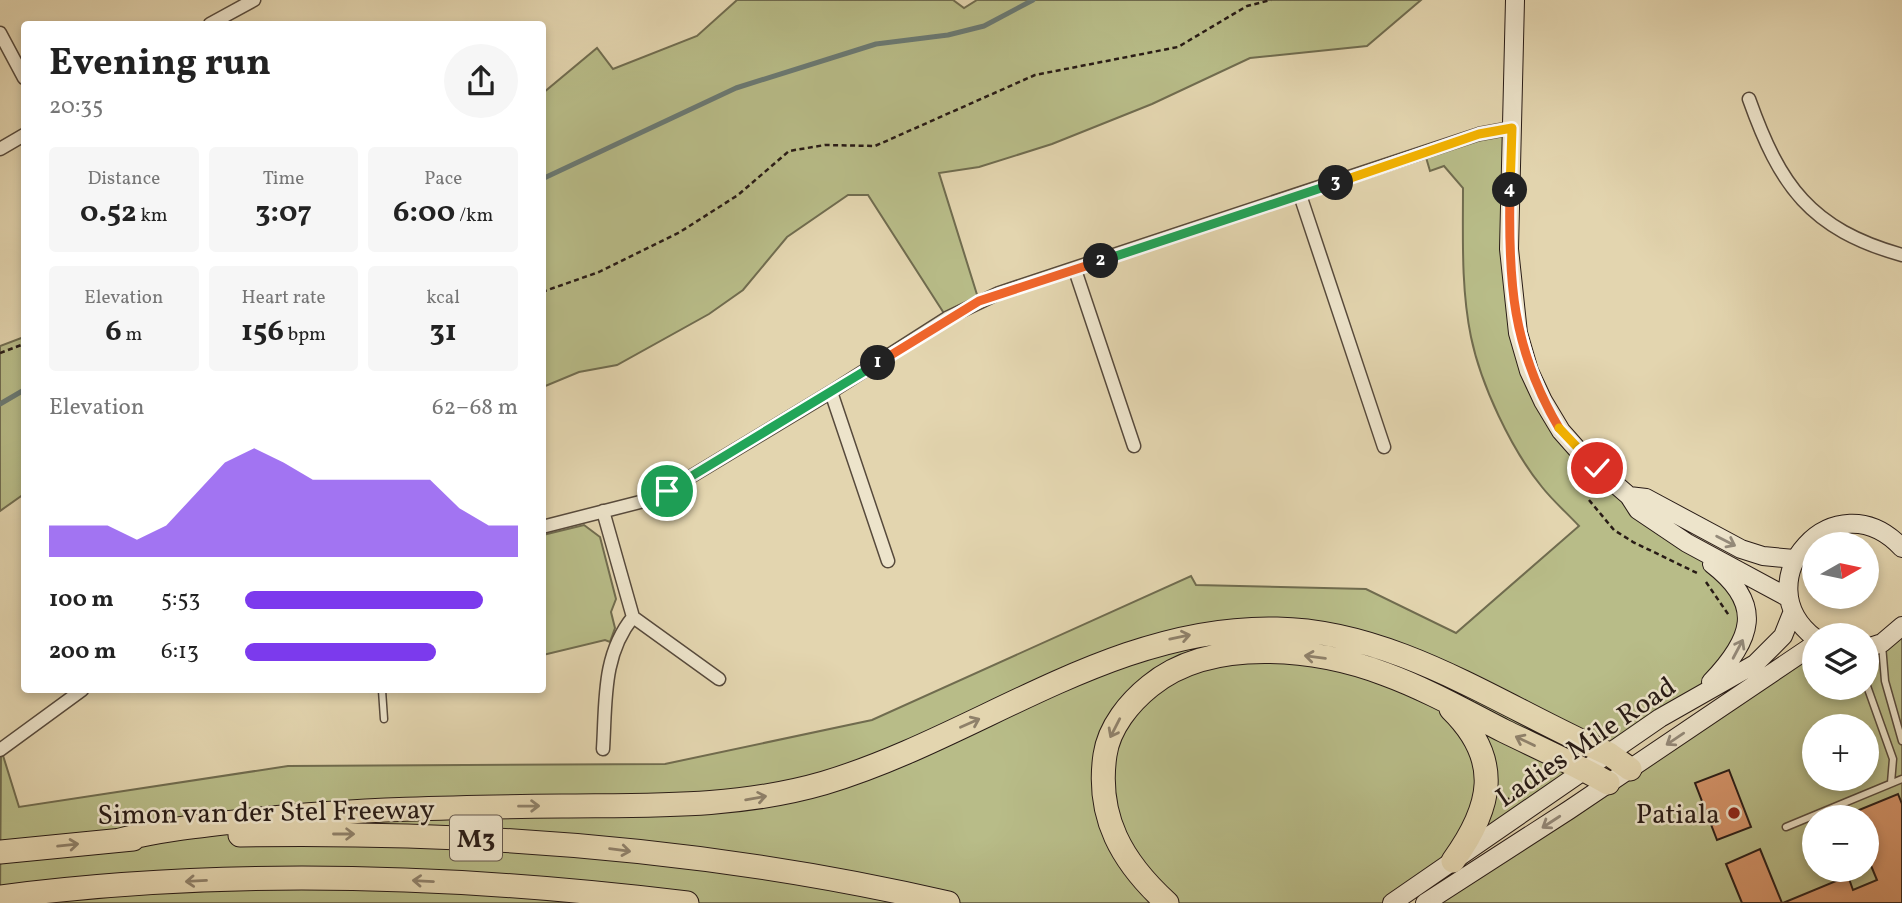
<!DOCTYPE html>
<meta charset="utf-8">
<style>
body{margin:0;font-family:Vollkorn,serif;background:#f6f6f6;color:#222;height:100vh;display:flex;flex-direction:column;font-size:26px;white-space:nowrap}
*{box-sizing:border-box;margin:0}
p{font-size:23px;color:#767676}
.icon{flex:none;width:38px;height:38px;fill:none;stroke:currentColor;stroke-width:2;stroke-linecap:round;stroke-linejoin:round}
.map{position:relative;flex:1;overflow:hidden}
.side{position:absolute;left:21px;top:21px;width:525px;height:672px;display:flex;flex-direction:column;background:#fff;border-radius:7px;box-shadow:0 4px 10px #0003}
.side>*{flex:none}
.needle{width:46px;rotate:81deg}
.buttons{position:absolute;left:1802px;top:532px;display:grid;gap:14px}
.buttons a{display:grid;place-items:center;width:77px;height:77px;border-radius:50%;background:#fff;box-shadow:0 4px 10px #0003;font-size:35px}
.pin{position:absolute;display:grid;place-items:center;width:60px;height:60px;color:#fff;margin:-30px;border:4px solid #fff;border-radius:50%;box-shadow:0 2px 7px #0007}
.km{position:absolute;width:35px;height:35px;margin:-18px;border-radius:50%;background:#222;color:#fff;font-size:19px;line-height:35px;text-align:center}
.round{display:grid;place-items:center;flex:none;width:74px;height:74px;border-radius:37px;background:#f6f6f6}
.summary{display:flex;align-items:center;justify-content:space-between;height:119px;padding:0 28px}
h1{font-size:38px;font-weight:700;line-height:52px}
.stats{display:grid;grid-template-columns:repeat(3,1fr);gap:10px;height:119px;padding:7px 28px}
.stats div{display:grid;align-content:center;border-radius:7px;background:#f6f6f6;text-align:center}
.stats b{font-size:30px;font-weight:700}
.stats small{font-size:19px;font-weight:400}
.stats p{font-size:19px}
.chart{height:196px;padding:14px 28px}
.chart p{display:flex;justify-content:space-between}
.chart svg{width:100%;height:126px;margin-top:7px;fill:#7c3aed;opacity:.7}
ul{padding:0 28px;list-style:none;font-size:23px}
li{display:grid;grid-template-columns:112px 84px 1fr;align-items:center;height:52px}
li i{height:18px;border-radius:9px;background:#7c3aed}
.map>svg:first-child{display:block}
</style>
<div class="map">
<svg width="1902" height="903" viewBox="0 0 1902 903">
<rect width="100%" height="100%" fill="#e3d5af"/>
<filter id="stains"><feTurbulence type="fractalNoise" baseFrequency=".00286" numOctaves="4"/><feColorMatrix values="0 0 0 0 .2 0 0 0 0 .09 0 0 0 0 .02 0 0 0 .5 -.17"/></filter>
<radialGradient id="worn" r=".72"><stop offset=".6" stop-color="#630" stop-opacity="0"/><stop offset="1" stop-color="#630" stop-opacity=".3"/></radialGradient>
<path fill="#b8bc88" stroke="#706c4f" stroke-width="2" fill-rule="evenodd" d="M737 0H953L964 8 977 0H1421L1367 46 1250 58 1152 104 1052 144 979 167 939 173 979 301 947 318 868 195H848L787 237 743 290 709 314 617 365 579 372 543 387V93L597 48 613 69 697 36Z
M1512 128 1518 333 1561 431 1733 581 1746 629 1694 700 1392 903H0L1 749 19 807 288 766 665 764 872 720 1191 576 1196 585 1366 589 1456 633 1579 526C1567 513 1553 501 1542 487 1511 449 1481 385 1471 337 1461 289 1463 237 1463 188L1444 166 1430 171 1425 154Z
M24 337V494L0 511V346Z
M584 525 600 537 616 599 611 612 615 628 610 642 605 640 543 655V535Z
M1902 626V903H1425L1815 644V688H1867V648ZM1815 726H1867V779H1815ZM1815 817H1867V870H1815Z"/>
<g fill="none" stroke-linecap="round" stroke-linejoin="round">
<path stroke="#6a7973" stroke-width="5" d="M542 179 736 88 876 44 948 35 984 26 1033 0
M0 404 24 390"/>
</g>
<path fill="#d6946a" stroke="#281b16" stroke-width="2" d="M1729 770 1751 827 1717 840 1695 783Z
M1898 794 1902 804V903H1783L1848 876 1853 890 1877 880 1867 856V817H1842Z
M1760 849 1782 903H1742L1726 864Z"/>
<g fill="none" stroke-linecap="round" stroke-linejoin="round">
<defs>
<path id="lane" d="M1882 645 1885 681 1902 741
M1867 686 1893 759 1891 783
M382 690 384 719
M1786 827 1902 779"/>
<path id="street" d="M210 24 254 0
M0 33 24 78
M1749 99C1780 186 1810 229 1902 255
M0 149 24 135
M1300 195 1384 447
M1075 270 1134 446
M831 392 888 561
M603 511 633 617 719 679
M542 527 644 501 667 491 831 392 947 318 999 293 1479 134 1512 128
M603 749C606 702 602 655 633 617
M0 750 82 690"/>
<path id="secondary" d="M1515 0 1509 249 1518 333 1529 371 1543 401 1561 431 1584 457 1629 496 1638 510 1687 543 1789 598
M1629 496 1646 498 1741 549 1763 556 1794 559
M1815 638C1742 582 1835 476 1902 548
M1867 648 1882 643 1902 626
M1711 682C1752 639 1765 605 1712 564
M1392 903 1660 718 1755 664 1783 636 1793 611
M1425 903 1569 810 1815 644"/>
<path id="highway" d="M1451 709C1503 760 1492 807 1453 861
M240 835C478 831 717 849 948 903
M120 840C163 829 207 825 251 820 354 809 458 807 562 806 651 805 738 808 824 783 978 737 1111 625 1277 629 1397 631 1502 707 1609 754L1630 769
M0 852 133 839
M0 897C227 867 459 875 687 903
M1167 903C1122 862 1096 817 1105 755 1109 727 1130 702 1150 686 1211 636 1316 648 1385 674 1426 689 1465 711 1504 731 1539 748 1575 764 1608 783"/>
</defs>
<use href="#lane" stroke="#574a3c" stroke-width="9"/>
<use href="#street" stroke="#574a3c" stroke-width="15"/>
<use href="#secondary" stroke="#281b16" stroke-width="20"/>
<use href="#highway" stroke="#281b16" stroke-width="25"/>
<path stroke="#281b16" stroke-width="2.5" stroke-dasharray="5 3.5" stroke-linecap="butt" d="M542 292 599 272 680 232 738 195 789 151 825 145 875 146 1035 75 1178 47 1247 6 1271 0
M0 353 24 344
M1589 500 1614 530 1633 542 1697 573
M1706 582 1730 617
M1505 801 1538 780"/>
<use href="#lane" stroke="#ede4cb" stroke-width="6"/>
<use href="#street" stroke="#ede4cb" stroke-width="12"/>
<use href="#secondary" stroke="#ede4cb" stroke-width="18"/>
<use href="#highway" stroke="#e3d5af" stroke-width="23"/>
</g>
<defs><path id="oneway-shaft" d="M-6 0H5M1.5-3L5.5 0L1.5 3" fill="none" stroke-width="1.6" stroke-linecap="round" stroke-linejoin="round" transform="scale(1.75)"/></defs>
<g stroke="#948a7a">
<use href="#oneway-shaft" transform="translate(1726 541) rotate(27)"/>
<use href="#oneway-shaft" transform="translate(1738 649) rotate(-62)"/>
<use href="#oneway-shaft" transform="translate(1675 739) rotate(146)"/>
<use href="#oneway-shaft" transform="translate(1551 822) rotate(147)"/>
</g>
<g stroke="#8f816a">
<use href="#oneway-shaft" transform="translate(1180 637) rotate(-12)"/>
<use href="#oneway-shaft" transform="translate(1315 657) rotate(-173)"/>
<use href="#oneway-shaft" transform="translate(970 723) rotate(-24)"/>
<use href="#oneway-shaft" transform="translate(1115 728) rotate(117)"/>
<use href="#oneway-shaft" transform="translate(1525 741) rotate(-154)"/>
<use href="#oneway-shaft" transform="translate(756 798) rotate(-10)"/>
<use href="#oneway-shaft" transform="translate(529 806) rotate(-1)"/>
<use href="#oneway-shaft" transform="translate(344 834)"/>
<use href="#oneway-shaft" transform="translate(68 845) rotate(-6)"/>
<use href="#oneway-shaft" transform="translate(620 850) rotate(7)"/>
<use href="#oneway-shaft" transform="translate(196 881) rotate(177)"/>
<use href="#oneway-shaft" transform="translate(423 881) rotate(-177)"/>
</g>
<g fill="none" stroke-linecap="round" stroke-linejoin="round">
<defs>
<path id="split-1" d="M667 491 878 363"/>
<path id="split-2" d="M878 363 979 301 1101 261"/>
<path id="split-3" d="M1101 261 1336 183"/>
<path id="split-4" d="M1336 183 1479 134 1512 128 1510 190"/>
<path id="split-5" d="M1510 190C1508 281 1512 348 1559 428"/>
<path id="split-6" d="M1559 428 1597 468"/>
</defs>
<use href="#split-1" stroke="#fff" stroke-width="14"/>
<use href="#split-2" stroke="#fff" stroke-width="14"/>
<use href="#split-3" stroke="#fff" stroke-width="14"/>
<use href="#split-4" stroke="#fff" stroke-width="14"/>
<use href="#split-5" stroke="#fff" stroke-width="14"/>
<use href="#split-6" stroke="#fff" stroke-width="14"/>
<use href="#split-1" stroke="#22a559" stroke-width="9"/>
<use href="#split-2" stroke="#f0652b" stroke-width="9"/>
<use href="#split-3" stroke="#22a559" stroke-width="9"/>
<use href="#split-4" stroke="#f5b400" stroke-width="9"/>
<use href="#split-5" stroke="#f0652b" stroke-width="9"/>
<use href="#split-6" stroke="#f5b400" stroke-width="9"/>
</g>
<circle fill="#8f2418" stroke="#ede4cb" stroke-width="2.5" cx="1734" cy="813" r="7"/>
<g text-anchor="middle" stroke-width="5" stroke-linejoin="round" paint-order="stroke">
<rect fill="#ede4cb" stroke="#63574c" stroke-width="2" x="450" y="815.5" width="52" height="45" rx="5"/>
<g font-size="26" font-weight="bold" fill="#281b16">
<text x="476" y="847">M3</text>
</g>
<g font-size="28" fill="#281b16" stroke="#ede4cb">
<text transform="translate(1585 741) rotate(-34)" y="10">Ladies Mile Road</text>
<text transform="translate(266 811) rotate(-1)" y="10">Simon van der Stel Freeway</text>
</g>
<g font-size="28" fill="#281b16" stroke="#ede4cb" text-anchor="end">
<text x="1720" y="823">Patiala</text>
</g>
</g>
<rect width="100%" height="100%" filter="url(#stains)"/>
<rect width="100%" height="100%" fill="url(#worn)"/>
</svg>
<div class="buttons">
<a><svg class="needle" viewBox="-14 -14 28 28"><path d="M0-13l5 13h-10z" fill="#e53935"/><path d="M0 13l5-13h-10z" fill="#767676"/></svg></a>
<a><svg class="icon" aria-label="layers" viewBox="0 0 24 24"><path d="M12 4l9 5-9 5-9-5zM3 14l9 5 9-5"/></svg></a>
<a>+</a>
<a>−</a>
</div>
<div class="pin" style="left:667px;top:491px;background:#1e9e55"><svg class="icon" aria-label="arrive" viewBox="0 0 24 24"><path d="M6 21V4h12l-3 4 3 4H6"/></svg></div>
<div class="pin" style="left:1597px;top:468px;background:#d93025"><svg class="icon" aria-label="check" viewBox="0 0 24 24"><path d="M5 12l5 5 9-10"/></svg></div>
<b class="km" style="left:878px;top:363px">1</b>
<b class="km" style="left:1101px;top:261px">2</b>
<b class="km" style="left:1336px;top:183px">3</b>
<b class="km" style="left:1510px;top:190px">4</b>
<section class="side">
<div class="summary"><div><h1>Evening run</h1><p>20:35</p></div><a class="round"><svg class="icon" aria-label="share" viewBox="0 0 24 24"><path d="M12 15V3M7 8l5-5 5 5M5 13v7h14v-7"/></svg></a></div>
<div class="stats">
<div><p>Distance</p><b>0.52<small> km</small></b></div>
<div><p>Time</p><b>3:07</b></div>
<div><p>Pace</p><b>6:00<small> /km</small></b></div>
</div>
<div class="stats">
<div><p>Elevation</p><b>6<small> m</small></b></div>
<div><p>Heart rate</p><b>156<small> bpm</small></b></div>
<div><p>kcal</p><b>31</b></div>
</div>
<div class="chart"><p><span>Elevation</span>62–68 m</p>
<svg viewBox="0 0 160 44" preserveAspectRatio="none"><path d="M0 44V33L10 33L20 33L30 38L40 33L50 22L60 11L70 6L80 11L90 17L100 17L110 17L120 17L130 17L140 27L150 33L160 33V44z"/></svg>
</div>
<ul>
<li><b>100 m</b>5:53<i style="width:87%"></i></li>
<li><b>200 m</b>6:13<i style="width:70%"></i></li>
</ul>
</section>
</div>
